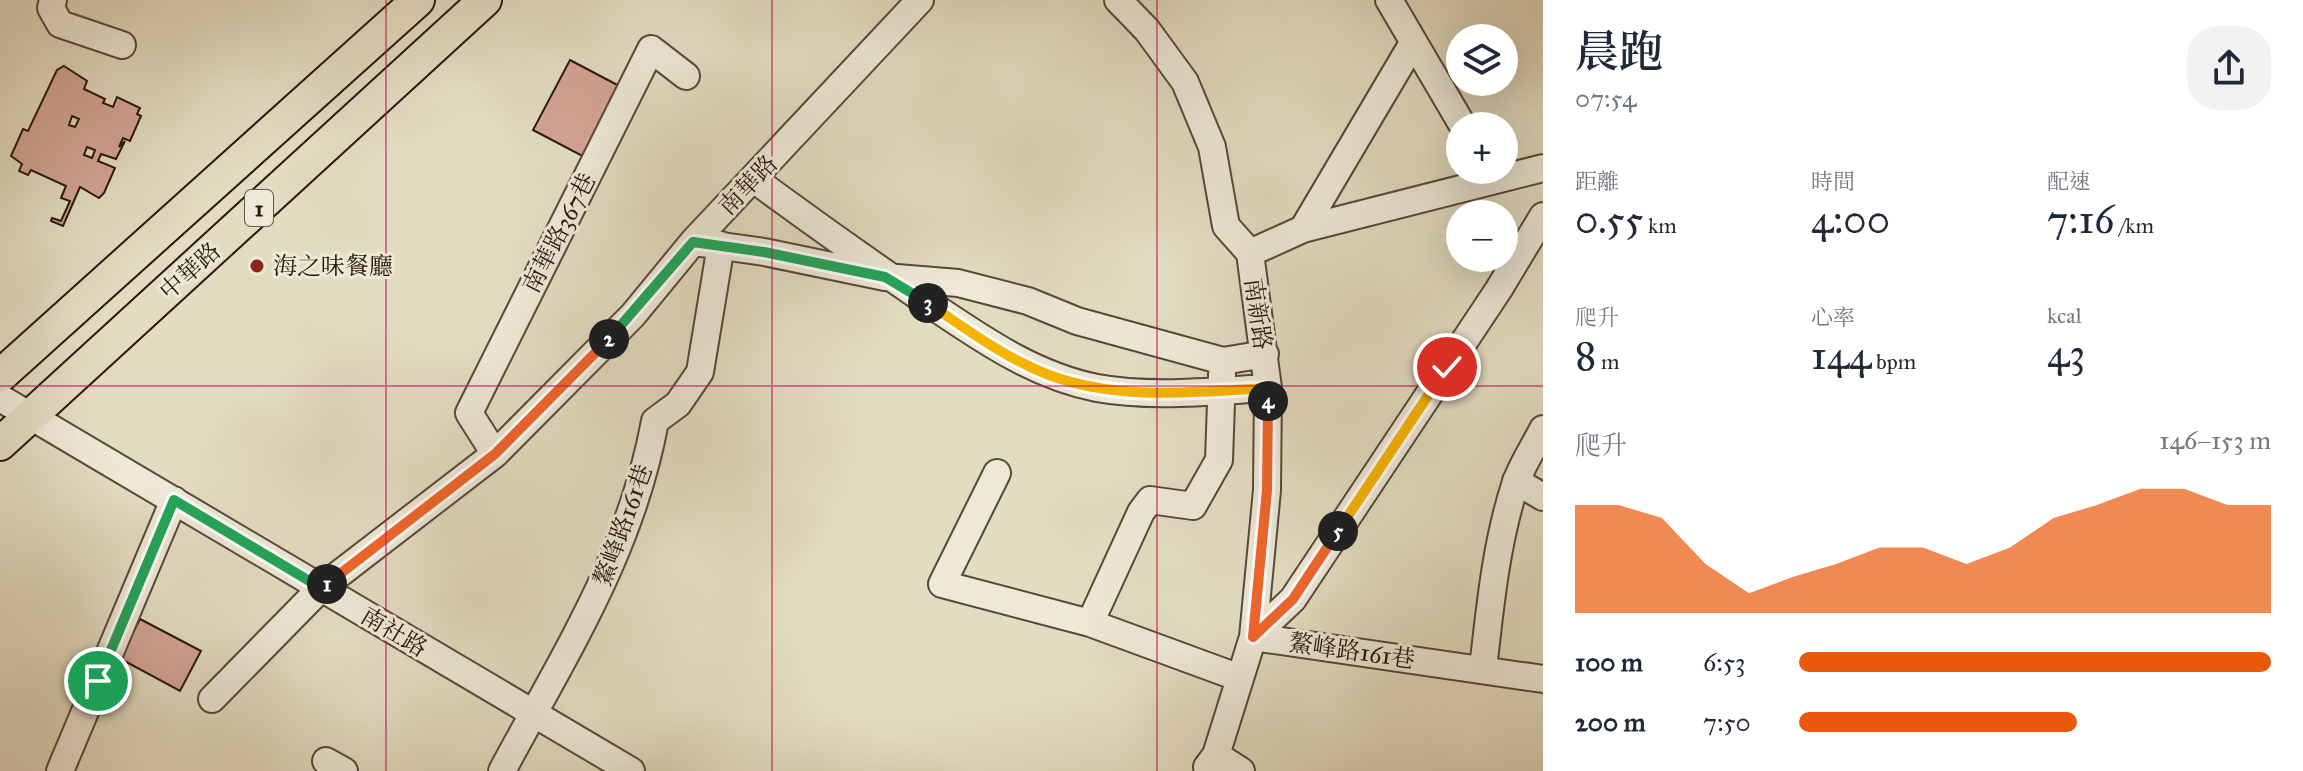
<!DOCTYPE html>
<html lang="zh-TW">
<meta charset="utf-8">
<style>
body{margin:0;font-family:"IM FELL Great Primer","Noto Serif TC",serif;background:#f2f2f3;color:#1f2937;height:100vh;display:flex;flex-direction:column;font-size:30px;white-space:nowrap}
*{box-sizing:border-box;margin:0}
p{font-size:26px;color:#747a83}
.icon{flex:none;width:44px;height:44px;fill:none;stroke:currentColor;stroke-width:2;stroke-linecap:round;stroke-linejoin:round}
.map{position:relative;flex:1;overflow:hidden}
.details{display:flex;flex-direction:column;background:#fff;width:760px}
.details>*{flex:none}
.buttons{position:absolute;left:1446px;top:24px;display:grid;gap:16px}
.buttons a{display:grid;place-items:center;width:72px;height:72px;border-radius:50%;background:#fff;box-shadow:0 8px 32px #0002;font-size:40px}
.pin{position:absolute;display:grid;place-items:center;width:68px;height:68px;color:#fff;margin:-34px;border:4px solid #fff;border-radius:50%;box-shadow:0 2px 8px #0007}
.km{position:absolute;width:40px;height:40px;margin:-20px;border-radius:50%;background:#222;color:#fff;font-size:22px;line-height:40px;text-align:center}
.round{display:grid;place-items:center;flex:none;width:84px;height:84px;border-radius:32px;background:#f2f2f3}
.headline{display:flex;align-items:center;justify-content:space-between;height:136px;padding:0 32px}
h1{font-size:44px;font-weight:600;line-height:60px}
.figures{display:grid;grid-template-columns:repeat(3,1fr);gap:12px;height:136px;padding:8px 32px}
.figures div{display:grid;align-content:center}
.figures b{font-size:40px;font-weight:600}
.figures small{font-size:22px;font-weight:400}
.figures p{font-size:22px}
.chart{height:224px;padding:16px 32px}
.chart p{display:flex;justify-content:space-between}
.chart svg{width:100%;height:144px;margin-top:8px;fill:#ea580c;opacity:.7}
ul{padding:0 32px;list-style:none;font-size:26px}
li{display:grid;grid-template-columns:128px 96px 1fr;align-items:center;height:60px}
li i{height:20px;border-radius:10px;background:#ea580c}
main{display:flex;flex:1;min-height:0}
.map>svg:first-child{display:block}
</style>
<main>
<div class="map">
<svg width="1543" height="771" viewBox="0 0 1543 771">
<rect width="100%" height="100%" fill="#e3dcc1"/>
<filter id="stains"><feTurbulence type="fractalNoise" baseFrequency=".0025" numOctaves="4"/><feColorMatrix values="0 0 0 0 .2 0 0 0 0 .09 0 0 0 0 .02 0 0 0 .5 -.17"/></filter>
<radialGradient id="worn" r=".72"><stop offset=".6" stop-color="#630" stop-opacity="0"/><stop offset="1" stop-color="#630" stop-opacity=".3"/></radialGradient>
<path fill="#d3a494" stroke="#291709" stroke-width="2" fill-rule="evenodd" d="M570 60 625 89 588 159 533 130Z
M64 66 87 81 84 89 105 99 103 103 113 107 117 97 140 108 137 114 141 116 130 141 123 138 119 147 125 141 116 159 101 154 98 161 115 168 104 193 99 198 80 187 63 226 51 221 52 218 61 221 70 201 61 198 66 186 31 170 28 175 19 171 22 164 11 156 23 129 28 131 57 70ZM72 116 79 119 75 127 69 125ZM87 147 95 150 92 158 84 155Z
M140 619 201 651 180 691 119 658Z"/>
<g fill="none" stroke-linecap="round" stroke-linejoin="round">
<defs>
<path id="minor" d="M53 0 51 8 60 24 122 45
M1118 0 1147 30 1185 82 1212 147 1226 226 1250 253
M1389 0 1463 126
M755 180C811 221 867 261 924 300 978 336 1031 375 1097 388 1152 398 1212 391 1268 388
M1303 229 1413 43
M693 242 764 252 885 277 958 283 1028 301 1077 321 1223 361 1265 354
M0 398 631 771
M495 454 469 413 651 49 686 76
M997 473 942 584 1090 623 1240 678
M1516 481 1543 497
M1090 623 1141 512 1150 500 1193 506 1219 460 1222 374
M1253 637 1293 599 1499 289 1543 216
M1253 637 1543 679
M1483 669C1490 607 1496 544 1515 485 1521 466 1534 447 1543 429
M212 699 321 588 495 454 633 315 693 242 920 0
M326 761 344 771
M1207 767 1216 755 1241 771
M60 771 174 500
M502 771C564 655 631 553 655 421L678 404 700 372 721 245
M1211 771 1253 637 1267 490 1268 388 1250 253 1303 229 1543 168"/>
<path id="major" d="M0 376 418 0
M0 444 485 0"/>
</defs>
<use href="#minor" stroke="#584837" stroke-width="30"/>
<use href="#major" stroke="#291709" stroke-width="36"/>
<use href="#minor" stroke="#ede8d7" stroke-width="26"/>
<use href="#major" stroke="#e3dcc1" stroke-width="32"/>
</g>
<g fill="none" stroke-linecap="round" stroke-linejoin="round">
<defs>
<path id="split-1" d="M98 681 174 500 321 588 327 584"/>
<path id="split-2" d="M327 584 495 454 609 339"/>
<path id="split-3" d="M609 339 693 242 764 252 885 277 928 303"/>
<path id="split-4" d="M928 303C966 329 1005 358 1049 375 1118 401 1196 392 1268 388V401"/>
<path id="split-5" d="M1268 401 1267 490 1253 637 1293 599 1338 531"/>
<path id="split-6" d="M1338 531 1447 367"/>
</defs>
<use href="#split-1" stroke="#fff" stroke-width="16"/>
<use href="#split-2" stroke="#fff" stroke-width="16"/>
<use href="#split-3" stroke="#fff" stroke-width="16"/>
<use href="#split-4" stroke="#fff" stroke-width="16"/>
<use href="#split-5" stroke="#fff" stroke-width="16"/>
<use href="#split-6" stroke="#fff" stroke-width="16"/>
<use href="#split-1" stroke="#22a559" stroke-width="10"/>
<use href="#split-2" stroke="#f0652b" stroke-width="10"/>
<use href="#split-3" stroke="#22a559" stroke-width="10"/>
<use href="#split-4" stroke="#f5b400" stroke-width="10"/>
<use href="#split-5" stroke="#f0652b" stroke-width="10"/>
<use href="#split-6" stroke="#f5b400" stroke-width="10"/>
</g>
<path fill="none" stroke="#c2185b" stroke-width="2" stroke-opacity="0.55" d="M386 0V771M772 0V771M1157 0V771M0 386H1543"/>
<circle fill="#8f2418" stroke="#ede8d7" stroke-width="3" cx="257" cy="266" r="8"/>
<g text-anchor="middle" stroke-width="6" stroke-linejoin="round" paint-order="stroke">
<rect fill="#ede8d7" stroke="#645647" stroke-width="2" x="245" y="190" width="28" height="36" rx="6"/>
<g font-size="22" font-weight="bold" fill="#291709">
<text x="259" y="216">1</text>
</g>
<g font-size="24" fill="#291709" stroke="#ede8d7">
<text transform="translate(748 185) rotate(-46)" y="8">南華路</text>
<text transform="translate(559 233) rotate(-63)" y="8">南華路367巷</text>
<text transform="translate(190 271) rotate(-42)" y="8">中華路</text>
<text transform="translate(1258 314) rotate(82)" y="8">南新路</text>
<text transform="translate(623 525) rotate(-70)" y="8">鰲峰路161巷</text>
<text transform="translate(394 632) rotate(31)" y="8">南社路</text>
<text transform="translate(1352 651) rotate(8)" y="8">鰲峰路161巷</text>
</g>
<g font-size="24" fill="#291709" stroke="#ede8d7" text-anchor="start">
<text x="273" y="274">海之味餐廳</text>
</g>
</g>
<rect width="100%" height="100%" filter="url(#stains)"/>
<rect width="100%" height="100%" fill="url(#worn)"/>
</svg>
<div class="buttons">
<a><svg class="icon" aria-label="layers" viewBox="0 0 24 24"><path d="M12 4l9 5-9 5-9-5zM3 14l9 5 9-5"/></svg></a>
<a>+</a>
<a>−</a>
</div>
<div class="pin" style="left:98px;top:681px;background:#1e9e55"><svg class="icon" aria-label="arrive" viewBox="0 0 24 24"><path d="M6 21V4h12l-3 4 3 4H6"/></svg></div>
<div class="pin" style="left:1447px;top:367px;background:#d93025"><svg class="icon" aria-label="check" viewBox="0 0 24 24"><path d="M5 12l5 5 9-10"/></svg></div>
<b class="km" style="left:327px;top:584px">1</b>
<b class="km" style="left:609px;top:339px">2</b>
<b class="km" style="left:928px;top:303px">3</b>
<b class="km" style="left:1268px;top:401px">4</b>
<b class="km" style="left:1338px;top:531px">5</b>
</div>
<section class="details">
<div class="headline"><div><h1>晨跑</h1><p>07:54</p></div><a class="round"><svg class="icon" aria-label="share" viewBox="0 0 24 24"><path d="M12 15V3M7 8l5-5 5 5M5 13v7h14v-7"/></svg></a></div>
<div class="figures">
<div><p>距離</p><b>0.55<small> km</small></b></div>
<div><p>時間</p><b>4:00</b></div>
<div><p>配速</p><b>7:16<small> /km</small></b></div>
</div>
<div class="figures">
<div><p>爬升</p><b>8<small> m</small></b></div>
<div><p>心率</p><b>144<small> bpm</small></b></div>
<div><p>kcal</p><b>43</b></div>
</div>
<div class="chart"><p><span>爬升</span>146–153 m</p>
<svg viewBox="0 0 160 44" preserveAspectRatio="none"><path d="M0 44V11L10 11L20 15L30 29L40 38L50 33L60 29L70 24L80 24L90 29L100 24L110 15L120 11L130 6L140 6L150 11L160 11V44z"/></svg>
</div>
<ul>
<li><b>100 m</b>6:53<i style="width:100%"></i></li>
<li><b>200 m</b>7:50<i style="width:59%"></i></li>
</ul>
</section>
</main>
